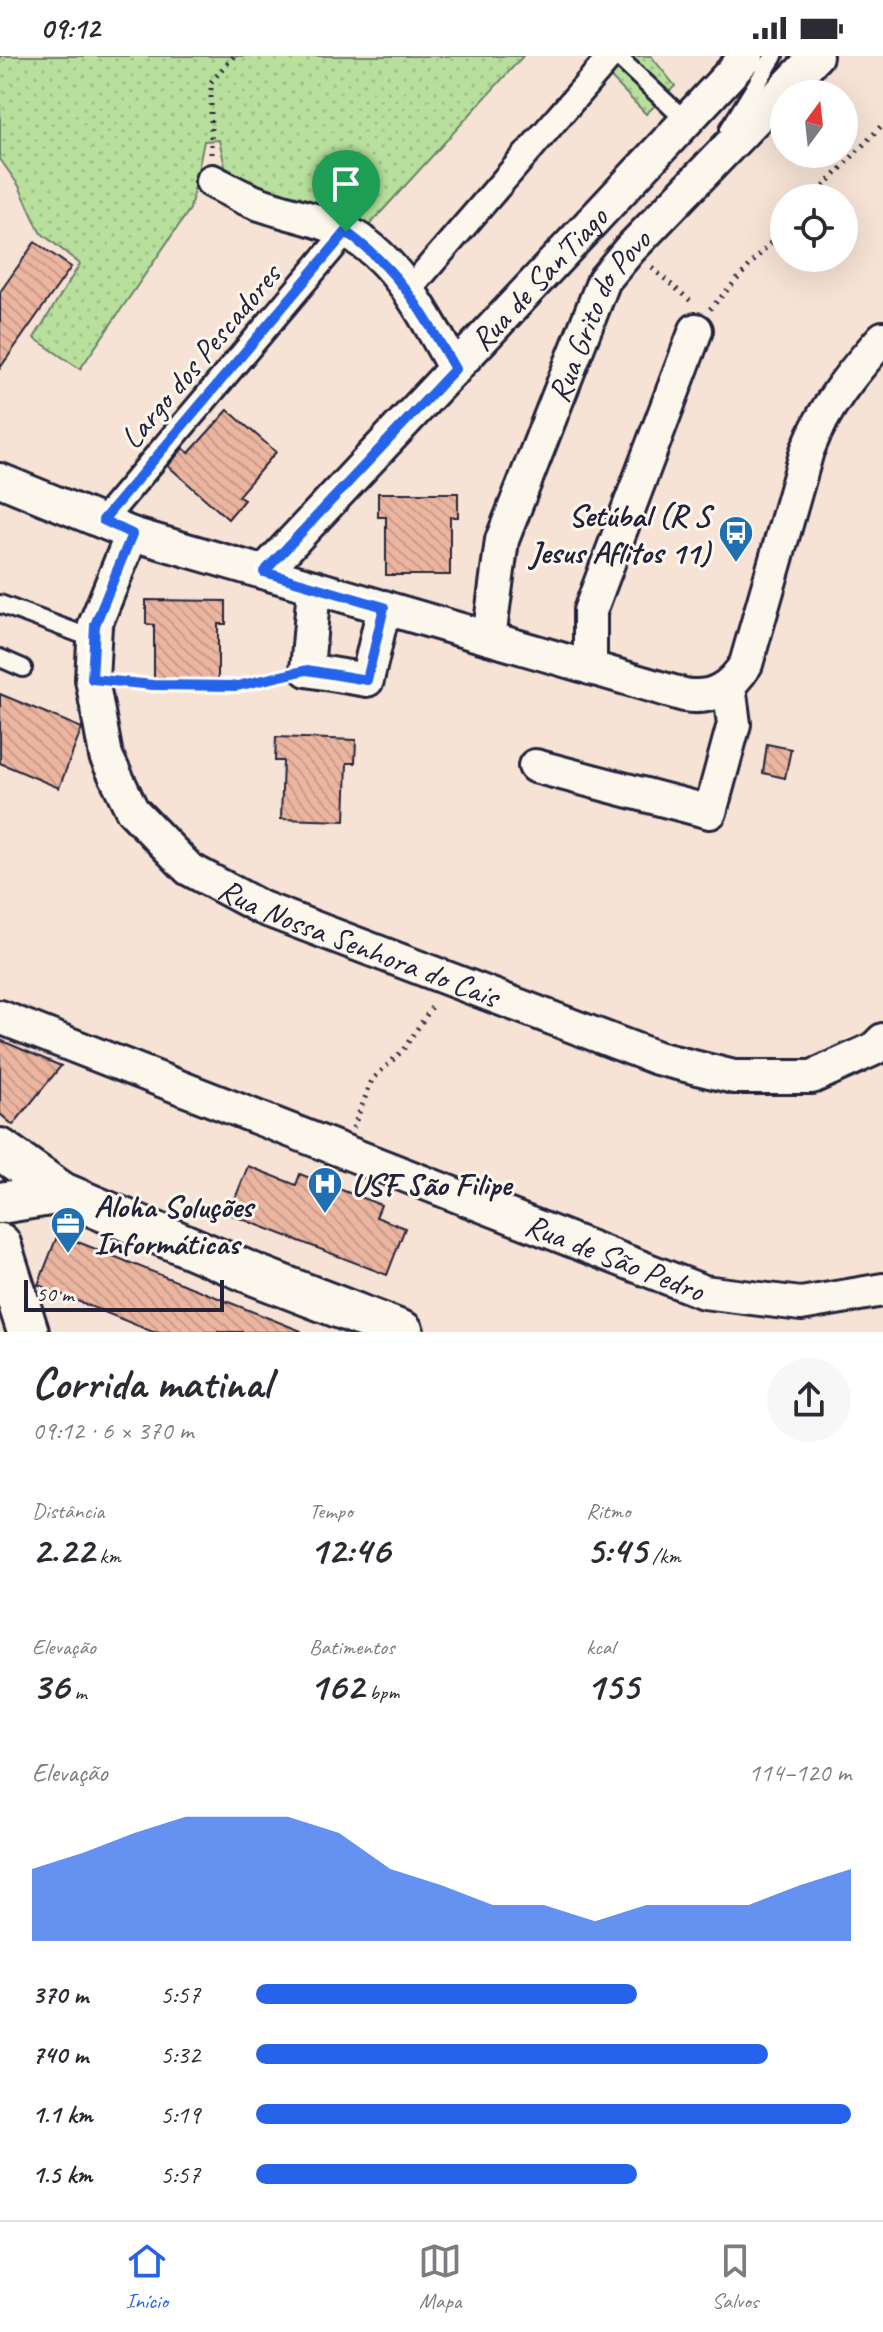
<!DOCTYPE html>
<html lang="pt">
<meta charset="utf-8">
<style>
body{margin:0;font-family:Caveat,sans-serif;background:#f7f7f7;color:#2b2b33;height:100vh;display:flex;flex-direction:column;font-size:30px;white-space:nowrap}
*{box-sizing:border-box;margin:0}
p{font-size:26px;color:#7c7c81}
.icon{flex:none;width:44px;height:44px;fill:none;stroke:currentColor;stroke-width:2;stroke-linecap:round;stroke-linejoin:round}
.map{position:relative;height:1276px;overflow:hidden}
.panel{display:flex;flex-direction:column;background:#fff;flex:1}
.panel>*{flex:none}
.needle{width:52px;rotate:15deg}
.tools{position:absolute;left:770px;top:24px;display:grid;gap:16px}
.tools a{display:grid;place-items:center;width:88px;height:88px;border-radius:50%;background:#fff;box-shadow:0 8px 32px #0002;font-size:40px}
.scale{position:absolute;left:24px;bottom:20px;width:200px;box-sizing:border-box;padding-left:8px;border:4px solid #22223b;border-top:0;font-size:22px;line-height:28px;white-space:nowrap;color:#22223b;-webkit-text-stroke:6px #fbf7ec;paint-order:stroke}
.pin{position:absolute;display:grid;place-items:center;width:68px;height:68px;color:#fff;margin:-82px -34px;border-radius:50% 50% 50% 0;rotate:-45deg;box-shadow:0 0 8px #0007}
.pin .icon{rotate:45deg}
.round{display:grid;place-items:center;flex:none;width:84px;height:84px;border-radius:42px;background:#f7f7f7}
.head{display:flex;align-items:center;justify-content:space-between;height:136px;padding:0 32px}
h1{font-size:44px;font-weight:700;line-height:60px}
.metrics{display:grid;grid-template-columns:repeat(3,1fr);gap:12px;height:136px;padding:8px 32px}
.metrics div{display:grid;align-content:center}
.metrics b{font-size:40px;font-weight:700}
.metrics small{font-size:22px;font-weight:400}
.metrics p{font-size:22px}
.chart{height:224px;padding:16px 32px}
.chart p{display:flex;justify-content:space-between}
.chart svg{width:100%;height:144px;margin-top:8px;fill:#2563eb;opacity:.7}
ul{padding:0 32px;list-style:none;font-size:26px}
li{display:grid;grid-template-columns:128px 96px 1fr;align-items:center;height:60px}
li i{height:20px;border-radius:10px;background:#2563eb}
.status{display:flex;justify-content:space-between;align-items:center;height:56px;padding:0 40px;background:#fff;direction:ltr}
.status svg{height:22px;fill:currentColor}
.dock{display:flex;justify-content:space-around;align-items:center;height:112px;border-top:2px solid #e1e1e2;background:#fff;font-size:22px;color:#7c7c81}
.dock a{display:grid;justify-items:center;gap:4px}
.dock .current{color:#2563eb}
.map>svg:first-child{display:block}
</style>
<div class="status"><b>09:12</b><svg viewBox="0 0 49 12"><path d="M0 12V9h3v3zM5 12V6h3v6zM10 12V3h3v9zM15 12V0h3v12zM26 1h20v11H26zM47 4h2v5h-2z"/></svg></div>
<div class="map">
<svg width="883" height="1276" viewBox="0 0 883 1276">
<defs>
<pattern id="grass-dots" width="8" height="8" patternUnits="userSpaceOnUse" patternTransform="scale(2)"><rect width="8" height="8" fill="#b8e09c"/><path d="M2 2h.1M6 6h.1" fill="none" stroke="#9ec087" stroke-width="1.8" stroke-linecap="round"/></pattern>
<pattern id="building-back-hatch" width="6" height="6" patternUnits="userSpaceOnUse" patternTransform="scale(2)"><rect width="6" height="6" fill="#ebb59f"/><path d="M-1 5l2 2M0 0l6 6M5-1l2 2" fill="none" stroke="#c99b8a"/></pattern>
</defs>
<rect width="100%" height="100%" fill="#f6e3d5"/>
<filter id="ink" filterUnits="userSpaceOnUse"><feTurbulence type="fractalNoise" baseFrequency=".0125" numOctaves="2"/><feDisplacementMap in="SourceGraphic" scale="16" xChannelSelector="R" yChannelSelector="G"/><feConvolveMatrix kernelMatrix="1 2 1 2 8 2 1 2 1" color-interpolation-filters="sRGB"/></filter>
<g filter="url(#ink)">
<path fill="url(#grass-dots)" stroke="#6d816c" stroke-width="2" d="M0 0H523L363 176 228 123 219 84 204 85 190 153 80 313 34 282 80 208 40 176 19 130 0 103Z
M590 0H651L675 30 646 58Z"/>
<path fill="url(#building-back-hatch)" stroke="#22223b" stroke-width="2" d="M35 186 71 211 0 312V236Z
M228 354 276 396 238 440 244 444 228 463 168 410 183 392 189 397Z
M378 437H458V461H450V519H386V461H378Z
M146 544 226 545V568H218V626H154V569L146 568Z
M0 638 82 672 59 732 0 707Z
M276 681 356 684 355 707H347L345 765 281 763 283 705H275Z
M767 688 791 693 785 722 763 717Z
M0 984 61 1010 13 1069 0 1058Z
M248 1110 296 1129 300 1118 381 1149 376 1161 405 1172 387 1219 229 1158Z
M58 1178 301 1275V1276H153L38 1229Z"/>
<g fill="none" stroke-linecap="round" stroke-linejoin="round">
<defs>
<path id="service" d="M617 0 686 65
M729 73 774 0
M0 548 94 583
M0 602 23 612"/>
<path id="pedestrian" d="M408 235 611 0
M103 464 346 176"/>
<g id="minor">
<path d="M212 125C224 131 237 139 250 144 280 157 315 161 344 175 398 201 427 264 455 313"/>
<path d="M0 424 132 478 684 639C712 644 731 632 746 608L807 395C824 351 851 318 883 282"/>
<path id="s1" d="M132 478 95 569 92 623 106 700 132 754 189 813 262 852 657 1002 734 1021H812L874 993 883 984"/>
<path id="s2" d="M264 516 747 0"/>
<path d="M314 531 307 614 367 624 384 551"/>
<path id="s3" d="M489 582 502 484 604 224 630 193 816 0"/>
<path d="M590 612V555L696 274"/>
<path d="M535 710 710 756 734 668 729 630"/>
<path id="s4" d="M0 961 704 1236 801 1248 883 1234"/>
</g>
<path id="tertiary" d="M0 1093 62 1137 258 1220 403 1276
M0 1147 62 1137
M0 1188 28 1276"/>
</defs>
<use href="#service" stroke="#22223b" stroke-width="22"/>
<use href="#pedestrian" stroke="#22223b" stroke-width="30"/>
<use href="#minor" stroke="#22223b" stroke-width="38"/>
<use href="#tertiary" stroke="#22223b" stroke-width="46"/>
<path stroke="#22223b" stroke-width="5" stroke-dasharray="2 6" stroke-linecap="butt" d="M211 98V26L234 0
M813 142 883 68
M652 212 693 247
M710 253 784 172
M122 626 237 630 283 620
M353 1072 372 1024 403 994 434 948"/>
<use href="#service" stroke="#fbf7ec" stroke-width="16"/>
<use href="#pedestrian" stroke="#fbf7ec" stroke-width="24"/>
<use href="#minor" stroke="#fbf7ec" stroke-width="32"/>
<use href="#tertiary" stroke="#fbf7ec" stroke-width="40"/>
</g>
</g>
<g fill="none" stroke-linecap="round" stroke-linejoin="round" filter="url(#ink)">
<defs>
<path id="route" d="M346 176C401 216 422 255 455 313L264 516 384 551 367 624 307 614 237 630 153 629 92 623 95 569 132 478 103 464Z"/>
</defs>
<use href="#route" stroke="#fff" stroke-width="16"/>
<use href="#route" stroke="#2563eb" stroke-width="10"/>
</g>
<defs>
<symbol id="bus-pin" viewBox="-11 -11 22 30"><path d="M0 17L-7.5 6A9.5 9.5 0 1 1 7.5 6Z" fill="#1f6fb2" stroke="#fbf7ec"/><path d="M-5-6H5V4H4V6H2V4H-2V6H-4V4H-5ZM-3.5-4V0h7V-4ZM-3.5 1.2v1.5H-2V1.2ZM2 1.2v1.5H3.5V1.2Z" fill="#fff"/></symbol>
<symbol id="hospital-pin" viewBox="-11 -11 22 30"><path d="M0 17L-7.5 6A9.5 9.5 0 1 1 7.5 6Z" fill="#1f6fb2" stroke="#fbf7ec"/><path d="M-5-5h3v3.5h4V-5h3V5h-3V1.5h-4V5h-3Z" fill="#fff"/></symbol>
<symbol id="office-pin" viewBox="-11 -11 22 30"><path d="M0 17L-7.5 6A9.5 9.5 0 1 1 7.5 6Z" fill="#1f6fb2" stroke="#fbf7ec"/><path d="M-6-3h4V-5.5h4V-3h4V5H-6ZM-1-4.5V-3h2v-1.5ZM-6 0V1H6V0Z" fill="#fff"/></symbol>
</defs>
<g fill-rule="evenodd">
<use href="#bus-pin" x="716" y="457" width="40" height="54"/>
<use href="#hospital-pin" x="305" y="1108" width="40" height="54"/>
<use href="#office-pin" x="48" y="1148" width="40" height="54"/>
</g>
<g text-anchor="middle" stroke-width="6" stroke-linejoin="round" paint-order="stroke">
<g font-size="32" fill="#22223b" stroke="#fbf7ec">
<text dy="11" stroke="none"><textPath href="#s2" startOffset="402">Rua de San'Tiago</textPath></text>
<text dy="11" stroke="none"><textPath href="#s3" startOffset="344">Rua Grito do Povo</textPath></text>
<text transform="translate(200 300) rotate(-50)" y="11">Largo dos Pescadores</text>
<text dy="11" stroke="none"><textPath href="#s1" startOffset="558">Rua Nossa Senhora do Cais</textPath></text>
<text dy="11" stroke="none"><textPath href="#s4" startOffset="660">Rua de São Pedro</textPath></text>
</g>
<g font-size="32" font-weight="bold" fill="#22223b" stroke="#fbf7ec" text-anchor="start">
<text x="710" y="470" text-anchor="end">Setúbal (R S<tspan x="710" dy="37">Jesus Aflitos 11)</tspan></text>
<text x="351" y="1139">USF São Filipe</text>
<text x="94" y="1161">Aloha Soluções<tspan x="94" dy="37">Informáticas</tspan></text>
</g>
</g>
</svg>
<div class="tools">
<a><svg class="needle" viewBox="-14 -14 28 28"><path d="M0-13l5 13h-10z" fill="#e53935"/><path d="M0 13l5-13h-10z" fill="#7c7c81"/></svg></a>
<a><svg class="icon" aria-label="locate" viewBox="0 0 24 24"><circle cx="12" cy="12" r="6"/><path d="M12 2v4M12 18v4M2 12h4M18 12h4"/></svg></a>
</div>
<div class="scale">50 m</div>
<div class="pin" style="left:346px;top:176px;background:#1e9e55"><svg class="icon" aria-label="arrive" viewBox="0 0 24 24"><path d="M6 21V4h12l-3 4 3 4H6"/></svg></div>
</div>
<section class="panel">
<div class="head"><div><h1>Corrida matinal</h1><p>09:12 · 6 × 370 m</p></div><a class="round"><svg class="icon" aria-label="share" viewBox="0 0 24 24"><path d="M12 15V3M7 8l5-5 5 5M5 13v7h14v-7"/></svg></a></div>
<div class="metrics">
<div><p>Distância</p><b>2.22<small> km</small></b></div>
<div><p>Tempo</p><b>12:46</b></div>
<div><p>Ritmo</p><b>5:45<small> /km</small></b></div>
</div>
<div class="metrics">
<div><p>Elevação</p><b>36<small> m</small></b></div>
<div><p>Batimentos</p><b>162<small> bpm</small></b></div>
<div><p>kcal</p><b>155</b></div>
</div>
<div class="chart"><p><span>Elevação</span>114–120 m</p>
<svg viewBox="0 0 160 44" preserveAspectRatio="none"><path d="M0 44V22L10 17L20 11L30 6L40 6L50 6L60 11L70 22L80 27L90 33L100 33L110 38L120 33L130 33L140 33L150 27L160 22V44z"/></svg>
</div>
<ul>
<li><b>370 m</b>5:57<i style="width:64%"></i></li>
<li><b>740 m</b>5:32<i style="width:86%"></i></li>
<li><b>1.1 km</b>5:19<i style="width:100%"></i></li>
<li><b>1.5 km</b>5:57<i style="width:64%"></i></li>
</ul>
</section>
<nav class="dock">
<a class="current"><svg class="icon" aria-label="home" viewBox="0 0 24 24"><path d="M3 11l9-7 9 7M6 9v11h12V9"/></svg>Início</a>
<a><svg class="icon" aria-label="map" viewBox="0 0 24 24"><path d="M3 6l6-2 6 2 6-2v14l-6 2-6-2-6 2zM9 4v14M15 6v14"/></svg>Mapa</a>
<a><svg class="icon" aria-label="saved" viewBox="0 0 24 24"><path d="M7 4h10v16l-5-4-5 4z"/></svg>Salvos</a>
</nav>
